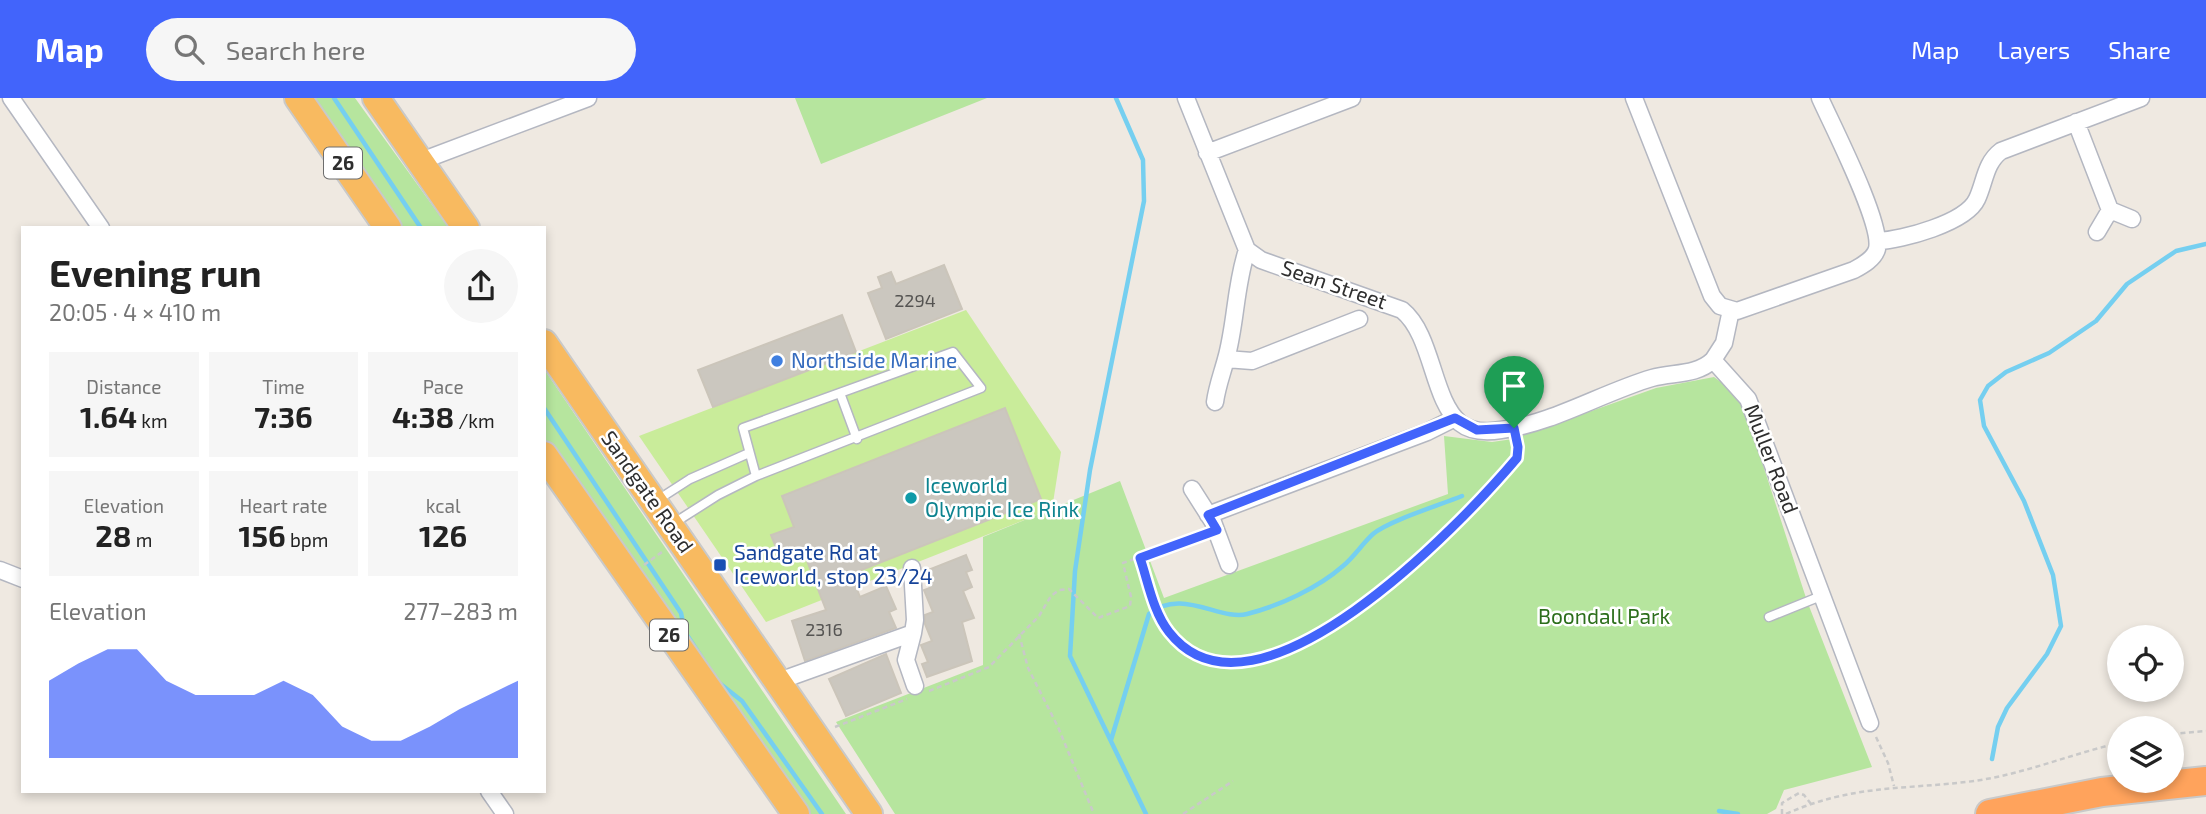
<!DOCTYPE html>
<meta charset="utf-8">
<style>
body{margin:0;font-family:"Exo 2",sans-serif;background:#f6f6f6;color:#222;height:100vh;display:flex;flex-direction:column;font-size:26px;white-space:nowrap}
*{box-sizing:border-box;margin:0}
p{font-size:23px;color:#767676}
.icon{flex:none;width:38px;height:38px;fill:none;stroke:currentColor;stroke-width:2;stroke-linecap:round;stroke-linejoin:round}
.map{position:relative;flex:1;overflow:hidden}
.side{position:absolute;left:21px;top:128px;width:525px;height:567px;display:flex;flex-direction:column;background:#fff;border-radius:0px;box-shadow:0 4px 10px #0003}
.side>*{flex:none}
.controls{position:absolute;left:2107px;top:527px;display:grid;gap:14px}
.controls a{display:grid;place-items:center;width:77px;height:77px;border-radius:50%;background:#fff;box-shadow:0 4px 10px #0003;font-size:35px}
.pin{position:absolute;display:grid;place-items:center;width:60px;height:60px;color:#fff;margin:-72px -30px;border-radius:50% 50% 50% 0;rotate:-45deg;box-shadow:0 0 7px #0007}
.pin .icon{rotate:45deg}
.round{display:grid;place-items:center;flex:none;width:74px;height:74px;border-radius:37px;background:#f6f6f6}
.overview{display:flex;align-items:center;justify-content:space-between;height:119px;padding:0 28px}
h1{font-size:38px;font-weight:700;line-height:52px}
.stats{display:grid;grid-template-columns:repeat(3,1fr);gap:10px;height:119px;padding:7px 28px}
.stats div{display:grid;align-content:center;border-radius:0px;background:#f6f6f6;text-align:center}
.stats b{font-size:30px;font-weight:700}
.stats small{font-size:19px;font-weight:400}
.stats p{font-size:19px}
.chart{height:196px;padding:14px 28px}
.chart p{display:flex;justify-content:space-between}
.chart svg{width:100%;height:126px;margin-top:7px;fill:#4264fb;opacity:.7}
header{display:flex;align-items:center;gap:42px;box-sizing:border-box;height:98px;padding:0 35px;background:#4264fb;color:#fff}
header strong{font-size:33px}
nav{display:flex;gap:38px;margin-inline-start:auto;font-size:24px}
.search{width:490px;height:63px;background:#f6f6f6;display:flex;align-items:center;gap:18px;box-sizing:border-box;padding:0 24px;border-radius:38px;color:#767676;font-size:26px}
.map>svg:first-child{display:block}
</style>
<header>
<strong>Map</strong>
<div class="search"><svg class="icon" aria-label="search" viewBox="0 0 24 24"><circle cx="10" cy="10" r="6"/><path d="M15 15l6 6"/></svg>Search here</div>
<nav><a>Map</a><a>Layers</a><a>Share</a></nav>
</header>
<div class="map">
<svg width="2206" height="716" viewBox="0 0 2206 716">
<rect width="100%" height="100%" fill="#efe9e1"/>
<path fill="#b6e59e" d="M304 0H355L448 129H395Z
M795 0H987L821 66Z
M544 271 846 716H801L544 344Z
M1714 279 1741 299 1807 503 1872 669 1784 692 1776 711 1767 716H895L836 624 983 567V439L1120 383 1164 500 1448 396 1444 338 1492 344 1513 341 1656 290Z"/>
<path fill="#c9ec9a" d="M966 212 1061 354 1052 411 766 524 639 338Z"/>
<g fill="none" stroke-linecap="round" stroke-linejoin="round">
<path stroke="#75cff0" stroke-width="4.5" d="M334 0 421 130
M1116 0 1143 62 1144 103 1090 372 1075 473 1070 558 1146 716
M544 310 681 515 685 534 713 577
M718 584 742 603 822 716
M1111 642 1149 516C1181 489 1220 523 1247 516 1279 508 1318 490 1343 468 1354 459 1362 446 1373 436 1388 423 1440 407 1462 398
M1992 661 1998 629 2007 610 2047 556 2061 528 2053 477 2024 403 1984 328 1980 302 1988 288 2006 274 2049 255 2096 223 2127 186 2176 153 2206 146
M1719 713 1738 716"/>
</g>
<path fill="#cbc7bf" stroke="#cbc5ba" stroke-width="2" d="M944 167 962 211 886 241 868 195 882 190 878 179 891 174 896 186Z
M842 217 856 254 713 309 698 272Z
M1005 310 1041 401 851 476 860 499 886 488 896 511 889 514 896 530 805 563 792 523 826 512 804 455 782 464 771 437 794 429 782 398Z
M966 457 972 472 966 474 972 489 963 493 974 520 962 524 972 563 927 579 922 566 928 564 921 547 932 543 925 526V517L933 514 924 492 930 490 923 474Z
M886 556 901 595 846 618 829 581Z"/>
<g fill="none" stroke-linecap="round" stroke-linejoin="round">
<defs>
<path id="service" d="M953 254 981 290 756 378 743 330Z
M840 295 857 341
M659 401 690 381 749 355
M674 425 718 397 756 378
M1769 519 1821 498"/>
<path id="minor" d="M11 0 101 130
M1186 0 1247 152 1261 162 1402 212C1433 237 1432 302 1460 325 1471 334 1488 334 1501 332 1551 326 1604 294 1652 280 1673 274 1696 278 1713 262
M1634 0 1712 198 1720 208 1737 213 1854 172C1863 167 1874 161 1877 151 1883 126 1832 27 1820 0
M2076 24 2110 112
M1207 55 1352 0
M421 63 588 0
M2097 134 2110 112 2132 121
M1878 143C1902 142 1966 125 1977 101 1985 84 1985 65 2001 53L2141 0
M1731 212 1724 245 1713 262 1748 301 1870 625
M1226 261 1252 263 1359 221
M1215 304C1217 289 1222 276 1226 261 1236 226 1235 188 1247 152
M1192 391 1213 424 1229 467
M1208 417 1427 334 1455 320
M0 472 23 481
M913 535 906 562 915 588
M779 583 913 535 915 522 912 470
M489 693 505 716"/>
<path id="trunk" d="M298 0 388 130
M376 0 466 130
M544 245 869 716
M544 357 796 716"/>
<path id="motorway" d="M1990 716 2102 694 2206 683"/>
</defs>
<use href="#service" stroke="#b4b7c1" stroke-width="11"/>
<use href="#minor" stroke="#b4b7c1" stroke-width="19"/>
<use href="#trunk" stroke="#c9c9c9" stroke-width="30"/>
<use href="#motorway" stroke="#c9c9c9" stroke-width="32"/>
<path stroke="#c9c9c9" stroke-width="2.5" stroke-dasharray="5 3.5" stroke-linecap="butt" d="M1140 460C1148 483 1153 514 1169 534 1244 629 1412 472 1466 416 1483 398 1521 371 1517 345
M644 467 662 454
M1019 536 1028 570 1058 629 1094 716
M929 593 989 569 1039 518 1051 498 1059 492 1069 491 1098 520 1130 508 1131 499 1123 465 1202 437
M835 629 907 601
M2172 636 2206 633
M1876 639 1888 665 1894 688
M1183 716 1233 683
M1782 716V705L1799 695 1804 697 1811 706
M1786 716C1853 686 1905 692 1974 683 2024 676 2071 656 2119 645"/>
<use href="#service" stroke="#fff" stroke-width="8"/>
<use href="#minor" stroke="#fff" stroke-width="16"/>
<use href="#trunk" stroke="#f8ba60" stroke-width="26"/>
<use href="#motorway" stroke="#ffa35c" stroke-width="28"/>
</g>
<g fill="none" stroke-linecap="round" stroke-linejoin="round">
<defs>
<path id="route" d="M1455 320 1477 332 1514 330 1518 349 1517 360C1462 425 1255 644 1169 534 1153 514 1148 483 1140 460L1217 432 1208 417Z"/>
</defs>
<use href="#route" stroke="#fff" stroke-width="14"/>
<use href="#route" stroke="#4264fb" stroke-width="9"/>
</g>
<circle fill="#3f7fe0" stroke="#fff" stroke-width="2.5" cx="777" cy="263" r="7"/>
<circle fill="#0f9aa8" stroke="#fff" stroke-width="2.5" cx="911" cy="400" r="7"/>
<rect fill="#1a4fb4" stroke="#fff" stroke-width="2.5" x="713" y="460" width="14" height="14" rx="3.5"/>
<g text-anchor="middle" stroke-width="5" stroke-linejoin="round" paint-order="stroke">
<g font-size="18" fill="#555452">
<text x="915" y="209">2294</text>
<text x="824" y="538">2316</text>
</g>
<g fill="#fff" stroke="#6d6d6d" stroke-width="2">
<rect x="324" y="49.5" width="38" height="31" rx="5"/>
<rect x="650" y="521.5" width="38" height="31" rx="5"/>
</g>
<g font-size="19" font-weight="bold" fill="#2e2e2e">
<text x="343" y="72">26</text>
<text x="669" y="544">26</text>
</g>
<g font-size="21" fill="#2e2e2e" stroke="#fff">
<text transform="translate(1334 187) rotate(19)" y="7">Sean Street</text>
<text transform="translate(1771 361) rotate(69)" y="7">Muller Road</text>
<text transform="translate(647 394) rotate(55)" y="7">Sandgate Road</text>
</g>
<g font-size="21" fill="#366cbe" stroke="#fff" text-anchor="start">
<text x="791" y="270">Northside Marine</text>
</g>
<g font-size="21" fill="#0d838f" stroke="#fff" text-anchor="start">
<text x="925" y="395">Iceworld<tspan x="925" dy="24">Olympic Ice Rink</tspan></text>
</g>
<g font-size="21" fill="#164399" stroke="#fff" text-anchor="start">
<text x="734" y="462">Sandgate Rd at<tspan x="734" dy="24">Iceworld, stop 23/24</tspan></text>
</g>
<g font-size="21" fill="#2c6e1b" stroke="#fff">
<text x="1604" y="526">Boondall Park</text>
</g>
</g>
</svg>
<div class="controls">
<a><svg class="icon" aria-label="locate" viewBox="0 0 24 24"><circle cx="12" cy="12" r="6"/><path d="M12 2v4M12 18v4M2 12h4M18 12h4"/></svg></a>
<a><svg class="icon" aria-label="layers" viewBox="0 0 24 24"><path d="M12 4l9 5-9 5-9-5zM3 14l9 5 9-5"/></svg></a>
</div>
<div class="pin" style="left:1514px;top:330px;background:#1e9e55"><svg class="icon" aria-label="arrive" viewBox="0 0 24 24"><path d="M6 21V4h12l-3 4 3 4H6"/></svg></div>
<section class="side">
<div class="overview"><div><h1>Evening run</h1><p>20:05 · 4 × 410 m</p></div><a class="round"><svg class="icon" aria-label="share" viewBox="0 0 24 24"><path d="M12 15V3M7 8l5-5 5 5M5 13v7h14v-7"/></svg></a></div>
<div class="stats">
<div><p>Distance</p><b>1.64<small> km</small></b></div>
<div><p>Time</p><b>7:36</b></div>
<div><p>Pace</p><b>4:38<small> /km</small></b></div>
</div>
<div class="stats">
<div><p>Elevation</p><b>28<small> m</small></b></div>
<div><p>Heart rate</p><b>156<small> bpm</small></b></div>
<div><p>kcal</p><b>126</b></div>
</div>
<div class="chart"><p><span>Elevation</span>277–283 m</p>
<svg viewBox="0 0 160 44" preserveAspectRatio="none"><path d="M0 44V17L10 11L20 6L30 6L40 17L50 22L60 22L70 22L80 17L90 22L100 33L110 38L120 38L130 33L140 27L150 22L160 17V44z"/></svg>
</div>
</section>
</div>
